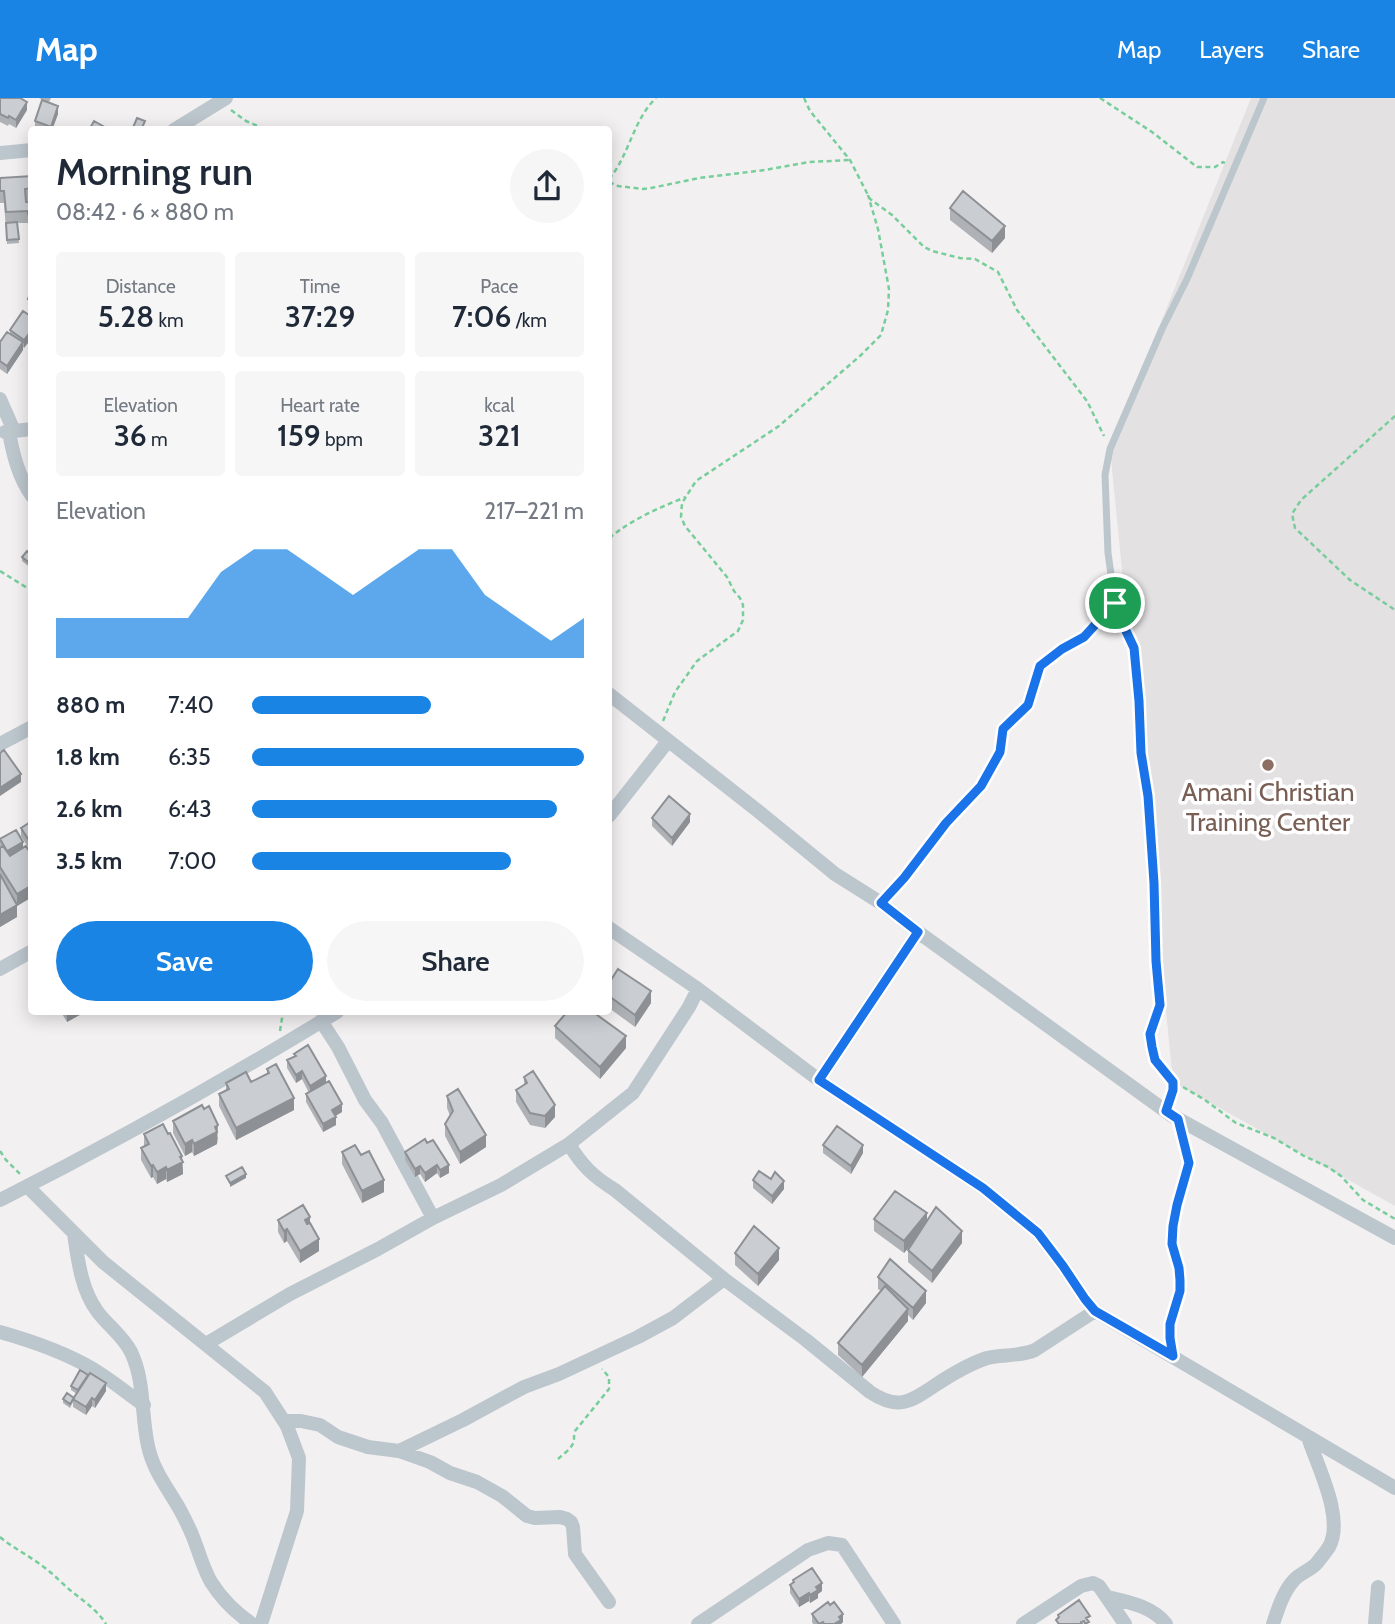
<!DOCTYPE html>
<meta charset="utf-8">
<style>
body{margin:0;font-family:Cabin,sans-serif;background:#f6f6f7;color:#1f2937;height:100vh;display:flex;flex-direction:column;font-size:26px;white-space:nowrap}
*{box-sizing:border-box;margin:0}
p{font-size:23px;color:#747a83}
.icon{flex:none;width:38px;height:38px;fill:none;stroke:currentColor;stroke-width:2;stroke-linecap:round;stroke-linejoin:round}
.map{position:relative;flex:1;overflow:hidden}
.details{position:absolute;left:28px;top:28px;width:584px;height:889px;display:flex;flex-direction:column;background:#fff;border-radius:7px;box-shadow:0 4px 18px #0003}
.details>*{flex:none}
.pin{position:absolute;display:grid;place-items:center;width:60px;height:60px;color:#fff;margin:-30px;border:4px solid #fff;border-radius:50%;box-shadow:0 2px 7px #0007}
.round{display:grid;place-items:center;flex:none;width:74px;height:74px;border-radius:37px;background:#f6f6f7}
.headline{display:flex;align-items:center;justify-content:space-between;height:119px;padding:0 28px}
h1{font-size:38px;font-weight:600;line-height:52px}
.metrics{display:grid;grid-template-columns:repeat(3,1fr);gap:10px;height:119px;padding:7px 28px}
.metrics div{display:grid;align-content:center;border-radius:7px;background:#f6f6f7;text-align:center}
.metrics b{font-size:30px;font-weight:600}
.metrics small{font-size:19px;font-weight:400}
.metrics p{font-size:19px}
.chart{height:196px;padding:14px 28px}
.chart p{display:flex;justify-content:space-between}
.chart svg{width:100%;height:126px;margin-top:7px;fill:#1984e4;opacity:.7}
.primary-button{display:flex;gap:14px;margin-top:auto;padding:14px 28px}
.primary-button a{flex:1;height:80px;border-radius:42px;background:#1984e4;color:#fff;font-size:28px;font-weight:600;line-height:80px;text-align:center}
.primary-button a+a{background:#f6f6f7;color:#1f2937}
ul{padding:0 28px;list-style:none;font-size:23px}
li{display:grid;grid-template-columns:112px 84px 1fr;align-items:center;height:52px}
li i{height:18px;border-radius:9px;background:#1984e4}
header{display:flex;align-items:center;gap:42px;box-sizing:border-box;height:98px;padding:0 35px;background:#1984e4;color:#fff}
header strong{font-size:33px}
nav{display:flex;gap:38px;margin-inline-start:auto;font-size:24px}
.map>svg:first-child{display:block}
</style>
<header>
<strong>Map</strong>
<nav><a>Map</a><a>Layers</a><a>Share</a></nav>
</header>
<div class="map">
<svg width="1395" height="1526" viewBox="0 0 1395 1526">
<rect width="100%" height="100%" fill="#f3f0f1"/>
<path fill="#e4e1e3" d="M1251 0H1395V1108L1173 984 1110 351Z"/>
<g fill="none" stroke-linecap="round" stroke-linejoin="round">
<path stroke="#77ce9b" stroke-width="2.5" stroke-dasharray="5 3.5" stroke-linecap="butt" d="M804 0 810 13 850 62 870 101 892 117 924 149 932 153 960 160 975 161 998 174 1017 212 1087 303 1104 338
M1100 0 1152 34 1197 69H1215L1223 64 1225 65
M231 12 246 23 267 32
M609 81C629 58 633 22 656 0
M609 84 618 88 643 91 651 90 699 80 765 72 809 64 850 62
M1395 318 1301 402 1292 416 1295 430 1350 482 1395 512
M609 440C633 421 658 410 686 399
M0 473 32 493
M663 623 675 594 697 563 738 533 743 522V507L740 500 734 493 727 479 685 428 681 419 682 405 696 383 779 328 860 258 881 237 888 212 889 191 878 131 868 97
M891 795 946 725 980 688 1000 654 1003 631 1028 607 1040 568C1051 554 1069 551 1083 540 1092 533 1099 523 1107 515
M280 933 283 914
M1183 989 1205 1002 1236 1025 1274 1040 1304 1058 1328 1069 1341 1078 1363 1102 1395 1121
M0 1053 6 1062 21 1077
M1170 1241V1226L1180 1193V1182L1179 1170 1172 1145 1173 1128 1177 1107 1189 1065 1183 1039
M558 1361C563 1356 573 1350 574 1342 574 1339 574 1336 575 1333L609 1291V1279L602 1271
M0 1439C13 1450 28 1457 41 1467 53 1475 63 1487 75 1496 86 1505 98 1513 106 1526"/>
<path stroke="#bcc6cd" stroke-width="7" d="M1166 1013 1173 992V984L1155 963 1152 949 1150 936 1160 907 1156 863 1154 785 1148 697 1141 655 1139 603 1134 550 1119 518 1115 505 1108 455 1105 377 1110 351 1162 231 1187 181 1264 0"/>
<path stroke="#bcc6cd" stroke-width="14" d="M174 32 226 0
M0 55 32 52
M0 301 14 333
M5 334 32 331
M9 334C13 356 18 378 32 398
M609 596 758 713 835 776 881 805 918 834 1171 1017 1395 1140
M0 646 32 629
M609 718 668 643
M609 830 698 891 819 982 983 1090 1038 1135 1063 1168 1085 1201 1095 1213 1395 1390
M0 871 32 853
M698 891 689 909 633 995 569 1046C582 1068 594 1079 615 1092L724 1181 806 1242 870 1294C897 1312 909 1305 934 1288 949 1278 969 1266 987 1260 1002 1256 1019 1259 1035 1252L1095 1213
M321 923 338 949 365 1002 382 1025 433 1120
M819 982 918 834
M27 1088 103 1164 265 1294 287 1328 299 1360 297 1413 261 1526
M0 1102C115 1044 227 981 337 914
M74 1136C78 1162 81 1191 97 1213 107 1227 123 1238 131 1254 145 1283 141 1317 148 1348 153 1372 167 1389 179 1410 184 1419 189 1429 193 1439 199 1454 203 1470 211 1484 221 1500 236 1515 252 1526
M0 1234C32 1243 64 1254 93 1271 111 1282 127 1295 144 1307
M206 1246 290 1196 378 1151 433 1120 501 1087 569 1046
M284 1323H301L320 1327 338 1339 368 1349 399 1353 430 1364 450 1375 477 1384 502 1398 527 1418 535 1420 560 1419 567 1421 571 1424 573 1429 575 1456 609 1504
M399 1353 463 1322 524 1289 559 1276 638 1239 673 1220 724 1181
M1107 1499C1128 1504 1152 1508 1166 1526
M698 1526 808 1452 828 1445 842 1447 894 1526
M1023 1526 1081 1488 1093 1485 1099 1488 1125 1526
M1273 1526C1278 1511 1283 1494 1294 1482 1300 1475 1309 1473 1316 1466 1320 1461 1325 1455 1329 1449 1345 1420 1317 1368 1308 1339
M1375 1526 1378 1489"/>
</g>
<path fill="#aeb1b5" d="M0 0 27 12 16 30 9 26 8 28 0 24Z
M39 0H51L49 4 58 16 52 32 35 31V23L45 3Z
M32 78V102L26 103V104H32V127L28 128V125H17L19 145 7 146 4 105H0V80Z
M950 110 1005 140 992 155 950 122Z
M32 219 24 250 23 249V252L7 276 0 271V244L10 236V232Z
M32 456V471L22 463V459Z
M652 720 690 724 672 748 652 728Z
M32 723V755L21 738V730Z
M0 741 23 750 32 758V799L17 808V819L0 829Z
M609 885 651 905 635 929 609 910Z
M61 914H85L67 924Z
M555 928 626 950 600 981 555 940Z
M294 956 326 985 342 1014 335 1018 336 1027 323 1034 306 1004V996L309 995 302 981 296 985 287 970V962L294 958Z
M267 971 294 1012 236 1042 219 1008V996L226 992V985L251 984 267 976Z
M524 979 555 1019 545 1030 530 1027 516 1004V992L524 987Z
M447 998 486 1049 460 1066 445 1038V1026L450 1018 447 1010Z
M173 1023 218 1039 217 1046 194 1058 192 1054 185 1058 173 1035Z
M144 1036H168L182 1058 183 1076 167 1084 166 1081 157 1086 153 1079 151 1080 141 1062V1050L144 1048Z
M425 1041 449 1075 440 1080 437 1075 425 1084 420 1076 415 1079 405 1062V1054Z
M823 1047 863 1055 851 1076 823 1055Z
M342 1054 361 1057 384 1094 362 1105 342 1066Z
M753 1082 784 1091 772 1106 753 1090Z
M310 1119V1125L319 1153 300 1165 287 1143 284 1145 278 1134V1122Z
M874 1121 927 1123 962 1145 932 1185 908 1164V1152L915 1142 904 1155 874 1133Z
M735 1155 779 1162 758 1188 735 1167Z
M878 1179 926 1205 913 1222 908 1217V1223L862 1279 838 1257V1245L881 1193 878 1191Z
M71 1288 106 1293 95 1310 92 1308 86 1317 73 1309V1304L70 1310 63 1305V1301L74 1300 77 1296 71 1292Z
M793 1482 822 1493 818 1496V1500L810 1505 809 1503 799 1509 790 1495V1487L793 1485Z
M812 1516 843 1524 841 1526H813L812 1524Z"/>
<path fill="#8d9094" d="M27 4V12L16 30V22Z
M58 8V16L52 32H51Z
M1005 128V140L992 155V143Z
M32 232V240L24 250V242Z
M23 244V252L7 276V268Z
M21 676V684L0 698V690Z
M690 716V724L672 748V740Z
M23 744V752L7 761V753Z
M32 787V799L17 808V819L0 829V817L17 807V796Z
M651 893V905L635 929V917Z
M67 914H85L67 924Z
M626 938V950L600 981V969Z
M302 973V981L296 985V977Z
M326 978V986L310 996V988Z
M294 1000V1012L236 1042V1030Z
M342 1006V1014L332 1020V1012Z
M555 1007V1019L545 1030V1018Z
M336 1019V1027L323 1034V1026Z
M218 1027 217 1046 194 1058V1046Z
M486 1037V1049L460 1066V1054Z
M192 1042V1054L185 1058V1046Z
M863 1047V1055L851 1076V1068Z
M182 1058 183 1076 167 1084V1072Z
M153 1067V1079L151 1080V1068Z
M437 1067V1075L425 1084V1075Z
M449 1067V1075L440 1080V1072Z
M420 1068V1076L415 1079V1071Z
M166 1069V1081L157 1086V1074Z
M246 1076V1080L230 1089V1085Z
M384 1082V1094L362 1105V1093Z
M784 1083V1091L772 1106V1098Z
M927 1115V1127L904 1155V1143Z
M310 1119V1131L305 1122Z
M287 1131V1143L284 1145V1133Z
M962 1133V1145L932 1185V1173Z
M319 1141V1153L300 1165V1153Z
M779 1150V1162L758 1188V1176Z
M926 1193V1205L913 1222V1210Z
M908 1211V1223L862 1279V1267Z
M106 1285V1293L95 1310V1302Z
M92 1300V1308L86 1317V1309Z
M822 1485V1493L818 1496V1500L810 1505V1497L816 1489Z
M809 1495V1503L799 1509V1501Z
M843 1516V1524L841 1526H834L839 1519Z"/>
<path fill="#caced3" stroke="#8d9094" stroke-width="2" d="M0 0H20L27 4 16 22 9 18 8 20 0 16Z
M42 2 58 8 51 29 35 23Z
M137 20 145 23 141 32H132Z
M94 23 110 32H89Z
M32 78V90L25 91 26 104H32V115L28 116V113L6 114 4 93H0V80Z
M963 93 1005 128 992 143 950 110Z
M17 124 19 141 7 142 6 125Z
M32 190V202L28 201Z
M23 213 32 219V232L24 242 10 232Z
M7 234 23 244 7 268 0 263V244Z
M27 453 32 456V467L22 459Z
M4 652 21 676 0 690V655Z
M669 698 690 716 672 740 652 720Z
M32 723V747L21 730Z
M16 732 23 744 7 753 0 741Z
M3 748 10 758 26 748 32 758V787L17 796 0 769V750Z
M0 776 17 807 0 817Z
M618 871 651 893 635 917 609 898V885Z
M567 914H593L626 938 600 969 555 928Z
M308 947 326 978 310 988 302 973 296 977 287 962 296 958 294 956Z
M276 966 294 1000 236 1030 219 996 229 991 226 985 246 974 251 984 269 975 267 971Z
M533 973 555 1007 545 1018 530 1015 516 992 527 985 524 979Z
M329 983 342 1006 332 1012 336 1019 323 1026 306 996Z
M458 991 486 1037 460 1054 445 1026 453 1013 447 998Z
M202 1007 204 1011 209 1008 218 1027 215 1029 217 1034 194 1046 192 1042 185 1046 173 1023Z
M163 1026 168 1036 170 1035 182 1058 180 1059 183 1064 167 1072 166 1069 157 1074 153 1067 151 1068 141 1050 149 1046 144 1036Z
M837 1028 863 1047 851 1068 823 1047Z
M425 1041 427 1045 433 1042 449 1067 440 1072 437 1067 425 1075 420 1068 415 1071 405 1054Z
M355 1047 361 1057 369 1053 384 1082 362 1093 342 1054Z
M242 1069 246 1076 230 1085 226 1078Z
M759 1073 771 1081 775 1074 784 1083 772 1098 753 1082Z
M895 1093 927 1115 904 1143 874 1121Z
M303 1107 310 1119 305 1122 307 1126 310 1125 319 1141 300 1153 287 1131 284 1133 278 1122Z
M936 1109 962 1133 932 1173 908 1152Z
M754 1128 779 1150 758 1176 735 1155Z
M890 1161 926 1193 913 1210 878 1179Z
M885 1188 908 1211 862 1267 838 1245Z
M80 1272 88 1277 78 1292 71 1288Z
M90 1275 106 1285 95 1302 92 1300 86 1309 73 1301Z
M67 1295 74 1300 70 1306 63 1301Z
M812 1470 822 1485 816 1489 818 1492 810 1497 809 1495 799 1501 790 1487 794 1484 793 1482Z
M1079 1502 1090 1518 1086 1520 1089 1524 1085 1526 1084 1523 1081 1524 1082 1526H1059L1056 1522 1059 1519 1058 1517Z
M828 1504 830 1507 834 1504 843 1516 839 1519 841 1522 834 1526H824L823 1524 819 1526 812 1516Z"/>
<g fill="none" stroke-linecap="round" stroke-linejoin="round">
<defs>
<path id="route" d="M1115 505 1119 518 1134 550 1139 603 1141 655 1148 698 1154 785 1156 863 1160 907 1150 936 1152 949 1155 962 1173 984V992L1166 1013 1178 1021 1189 1065 1177 1107 1173 1128 1172 1146 1179 1170 1180 1182V1193L1170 1226V1240L1173 1258 1095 1213 1085 1201 1063 1168 1038 1135 983 1090 819 982 918 834 881 805 904 780 946 725 981 688 1000 654 1003 631 1028 607 1040 568 1062 551 1084 539Z"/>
</defs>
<use href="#route" stroke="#fff" stroke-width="14"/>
<use href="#route" stroke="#1a73e8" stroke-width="9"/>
</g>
<circle fill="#8d6e63" stroke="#fff" stroke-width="2.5" cx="1268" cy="667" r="7"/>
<g text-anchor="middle" stroke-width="7" stroke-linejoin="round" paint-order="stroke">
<g font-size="26" fill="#785e54" stroke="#fff">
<text x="1268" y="703">Amani Christian<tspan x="1268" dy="30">Training Center</tspan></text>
</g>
</g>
</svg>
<div class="pin" style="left:1115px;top:505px;background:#1e9e55"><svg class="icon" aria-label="arrive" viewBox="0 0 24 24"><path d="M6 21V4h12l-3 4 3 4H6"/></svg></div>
<section class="details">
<div class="headline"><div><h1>Morning run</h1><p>08:42 · 6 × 880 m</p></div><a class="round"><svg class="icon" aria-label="share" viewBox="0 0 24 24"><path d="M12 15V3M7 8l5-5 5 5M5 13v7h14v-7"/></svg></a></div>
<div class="metrics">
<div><p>Distance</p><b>5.28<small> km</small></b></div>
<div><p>Time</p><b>37:29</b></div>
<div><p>Pace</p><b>7:06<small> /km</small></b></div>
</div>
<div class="metrics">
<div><p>Elevation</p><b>36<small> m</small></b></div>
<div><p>Heart rate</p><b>159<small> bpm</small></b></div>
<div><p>kcal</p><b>321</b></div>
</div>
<div class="chart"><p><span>Elevation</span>217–221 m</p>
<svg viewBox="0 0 160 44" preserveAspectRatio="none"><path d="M0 44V30L10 30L20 30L30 30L40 30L50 14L60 6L70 6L80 14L90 22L100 14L110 6L120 6L130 22L140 30L150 38L160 30V44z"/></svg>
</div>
<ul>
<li><b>880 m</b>7:40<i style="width:54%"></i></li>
<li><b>1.8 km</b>6:35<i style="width:100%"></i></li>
<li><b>2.6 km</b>6:43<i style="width:92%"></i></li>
<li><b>3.5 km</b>7:00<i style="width:78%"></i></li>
</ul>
<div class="primary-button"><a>Save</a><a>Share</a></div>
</section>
</div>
